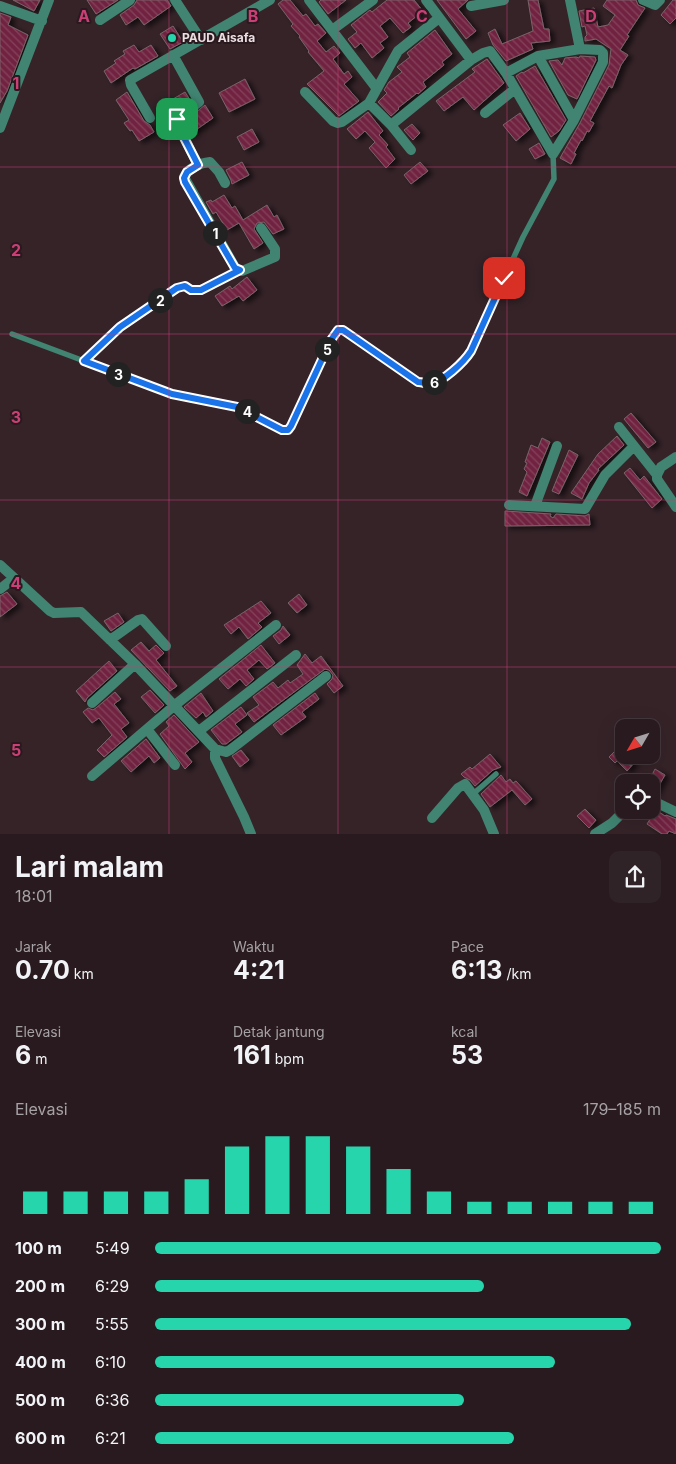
<!DOCTYPE html>
<html lang="id">
<meta charset="utf-8">
<style>
body{margin:0;font-family:Inter,sans-serif;background:#302327;color:#f1f3f6;height:100vh;display:flex;flex-direction:column;font-size:19px;white-space:nowrap}
*{box-sizing:border-box;margin:0}
p{font-size:16px;color:#a5a1a4}
.icon{flex:none;width:28px;height:28px;fill:none;stroke:currentColor;stroke-width:2;stroke-linecap:round;stroke-linejoin:round}
.map{position:relative;height:834px;overflow:hidden}
.drawer{display:flex;flex-direction:column;background:#281a1e;flex:1}
.drawer>*{flex:none}
.needle{width:32px;rotate:231deg}
.fabs{position:absolute;left:615px;top:719px;display:grid;gap:10px}
.fabs a{display:grid;place-items:center;width:45px;height:45px;border-radius:10px;background:#281a1e;box-shadow:0 5px 20px #0002,0 0 0 1px #44383c;font-size:25px}
.pin{position:absolute;display:grid;place-items:center;width:42px;height:42px;color:#fff;margin:-21px;border-radius:10px;box-shadow:0 2px 8px #0006}
.km{position:absolute;width:25px;height:25px;margin:-12px;border-radius:50%;background:#222;color:#fff;font-size:14px;line-height:25px;text-align:center}
.round{display:grid;place-items:center;flex:none;width:52px;height:52px;border-radius:10px;background:#302327}
.head{display:flex;align-items:center;justify-content:space-between;height:85px;padding:0 15px}
h1{font-size:28px;font-weight:700;line-height:38px}
.figures{display:grid;grid-template-columns:repeat(3,1fr);gap:8px;height:85px;padding:5px 15px}
.figures div{display:grid;align-content:center}
.figures b{font-size:25px;font-weight:700}
.figures small{font-size:14px;font-weight:400}
.figures p{font-size:14px}
.chart{height:140px;padding:10px 15px}
.chart p{display:flex;justify-content:space-between}
.chart svg{width:100%;height:90px;margin-top:5px;stroke:#27d5ad;stroke-width:6}
ul{padding:0 15px;list-style:none;font-size:16px}
li{display:grid;grid-template-columns:80px 60px 1fr;align-items:center;height:38px}
li i{height:12px;border-radius:6px;background:#27d5ad}
.map>svg:first-child{display:block}
</style>
<div class="map">
<svg width="676" height="834" viewBox="0 0 676 834">
<defs>
<pattern id="building-back-hatch" width="6" height="6" patternUnits="userSpaceOnUse" patternTransform="scale(1.25)"><rect width="6" height="6" fill="#702340"/><path d="M-1 5l2 2M0 0l6 6M5-1l2 2" fill="none" stroke="#85425b"/></pattern>
<filter id="shadow"><feDropShadow dx="4.5" dy="2.5" stdDeviation="2.5" flood-color="#0009"/></filter>
</defs>
<rect width="100%" height="100%" fill="#352328"/>
<path fill="url(#building-back-hatch)" stroke="#796469" filter="url(#shadow)" d="M13 0H40L34 11Z
M87 0H118L96 14Z
M137 0H167L171 6 144 25 138 17 126 25 120 15 134 5Z
M283 0H290L303 16 306 14 315 26 318 24 326 33 317 41 326 52 334 46 340 53 333 59 344 74 348 71 352 77 344 84 359 101 339 116 307 84 324 71 308 52 309 51 299 37 300 36 291 26 293 24 278 4Z
M321 0H346L328 14 319 2Z
M387 0H414L423 11 408 23 411 27 403 33 390 18 380 26 388 37 380 43 384 48 372 58 361 43 355 48 348 39 357 32 351 25 370 10 372 12Z
M437 0H468L458 9 476 31 466 39Z
M528 0H538L544 29H549L550 41 531 43 533 49 506 61 493 45 488 33 495 29 502 44 533 31Z
M607 0H636L638 5 645 8 627 35 629 36 620 50 628 55 621 65 612 88 609 86 597 108 590 121 594 123 589 132 587 131 582 141 581 140 574 153 576 154 571 164 560 158 580 123 609 65 611 49 596 39 585 41V37L587 35 585 26 582 27 579 11 594 8 598 27 608 25 615 15 603 6Z
M673 0H676V18L670 24 661 15Z
M0 13 11 17 8 25 28 35 7 91 0 103Z
M173 26 183 42 170 49 160 34Z
M435 30 452 54 442 62 444 65 423 82 426 87 418 94 417 93 398 108 399 109 391 116 378 102 387 93 384 90 389 82 402 72 397 67 410 57 407 53Z
M134 45 139 52 151 45 158 56 135 69 133 68 111 83 104 71 116 63 114 61 125 54 123 51Z
M580 56 595 57 596 60 577 99 568 95 549 61 558 60 562 65 565 58 576 57 579 58Z
M487 59 504 83 474 110 463 97 444 111 436 101 475 72 472 69Z
M535 66 566 120 559 131 551 137 516 76 522 72 523 73Z
M245 79 255 99 229 112 219 93Z
M127 92 144 121 150 125 154 132 139 141 132 130 130 131 124 123 129 120 116 100Z
M185 92 190 100 179 109 173 99Z
M205 105 213 118 190 134 184 122Z
M368 112 383 131 379 135 388 145 386 147 395 159 386 168 369 148 375 142 365 131 356 139 347 129Z
M520 113 530 129 516 141 503 125Z
M412 124 420 133 413 140 404 130Z
M252 129 259 142 244 150 237 137Z
M539 143 545 154 535 159 529 149Z
M242 162 249 175 232 184 231 180 226 170Z
M420 162 428 171 411 184 404 175Z
M224 195 232 208 235 206 243 220 267 205 274 217 277 215 284 229 273 234 264 222 257 223 254 229 263 243 254 249 239 223 227 230 216 212 213 214 206 202 211 200 212 202Z
M247 277 257 290 243 301 239 296 222 306 215 296 230 286 232 289Z
M631 413 656 442 648 448 624 419Z
M617 436 624 445 598 469 599 470 589 483 582 499 571 493 598 454Z
M542 438 550 442 527 496 519 492 527 472 524 469 527 463 525 462 531 445 538 448Z
M569 450 578 455 559 494 552 491Z
M630 468 640 480 644 476 662 499 652 508 624 473Z
M505 511 551 514 550 516 553 518 556 514 585 516 589 514 590 525 505 526Z
M7 592 17 604 0 617V596Z
M299 594 307 605 297 613 288 603Z
M261 601 271 613 258 623 262 627 248 639 239 627 231 634 224 625Z
M118 613 124 622 111 631 104 621Z
M283 626 290 635 279 644 273 636 281 630Z
M141 642 149 651 156 645 164 653 156 660 177 686 170 691 131 650Z
M261 645 275 663 267 669 259 660 247 670 254 679 246 686 240 679 228 689 219 679Z
M305 654 312 663 321 656 343 686 334 693 327 684 332 679 333 675 329 670 325 669 254 722 247 713 259 705 253 697 273 682 278 688 288 680 290 683 303 674 297 665Z
M109 661 117 671 87 698 85 702 76 691Z
M150 690 164 705 155 713 141 697Z
M115 692 121 699 114 704 129 723 121 729 127 737 104 757 97 750 112 735 99 718 92 723 83 712 88 708 93 710 96 708Z
M201 693 213 711 206 717 203 712 196 718 184 707Z
M315 693 319 699 302 712 306 717 281 735 273 725Z
M241 707 247 715 235 724 242 732 226 744H222L211 730Z
M174 715 199 742 185 753 192 762 185 769 160 734 169 726 166 722Z
M146 739 160 758 154 763 149 756 131 772 121 761Z
M618 748 624 755H626L634 763 627 771 617 761 615 763 609 757Z
M241 750 249 760 240 767 232 756Z
M490 754 501 767 493 770 475 786 470 780 464 777 461 774 470 767 472 769Z
M655 769 665 775 654 794 651 793V780L650 779Z
M501 775 506 782 510 779 513 783 516 781 532 799 525 805 512 790 490 807 481 794Z
M585 809 596 820 589 828 577 816Z
M656 810 665 816 666 815 676 819V834L669 831 667 834H662L647 824Z"/>
<g fill="none" stroke-linecap="round" stroke-linejoin="round">
<path stroke="#408471" stroke-width="5.5" d="M12 334 172 394 237 407 285 430 291 427 331 340 339 330H343L418 382C422 382 427 384 430 384 443 382 464 362 471 351L523 237 554 179 553 154
M84 361 120 327 177 288 185 286 191 290H201L240 270
M473 794 496 774"/>
<path stroke="#408471" stroke-width="10" d="M175 0 201 40
M309 0 377 89
M426 0 471 60
M570 0 580 49
M643 0 655 5 660 0
M0 6 42 21
M471 6 504 0
M100 20 130 0
M332 30 373 0
M173 55 199 102 177 119 176 122 198 165
M538 56 574 120
M305 92 333 121 338 123 342 122 369 103 398 51 439 18
M369 103 391 125 411 150
M485 113 515 89
M150 118 131 85 130 80 270 0
M391 125 471 60 483 53 490 51 506 73 553 154 574 120 603 62V53L600 50 580 49 538 56 506 73
M0 128 49 0
M225 183 219 172 210 162C200 163 188 168 184 177L236 269 242 271 275 257V249L261 228
M619 427 657 475
M676 457 661 467 657 475V479L676 507
M509 505 585 509 605 475 634 446
M535 506 557 446
M0 565 50 611 54 613 81 612 135 664 215 749 226 752 230 750 326 676
M0 589 14 578
M110 640 138 620 142 619 166 646
M92 703 135 664
M147 729 175 765
M199 731 296 655
M215 749V758L244 817 251 834
M92 776 175 705 276 625
M651 800 676 812
M432 818 458 788 465 784 484 810 494 834
M595 834 612 823 625 810"/>
</g>
<g fill="none" stroke-linecap="round" stroke-linejoin="round">
<defs>
<path id="route" d="M177 119 176 122 198 165 187 172 184 178 185 182 235 268 240 270 201 290H191L185 286 177 288 120 327 84 361 172 394 237 407 282 430H288L291 426 331 340 338 330H343L418 382C422 382 427 384 430 384 443 382 464 362 471 351L504 278"/>
</defs>
<use href="#route" stroke="#fff" stroke-width="10"/>
<use href="#route" stroke="#1a73e8" stroke-width="6"/>
</g>
<path fill="none" stroke="#ca4076" stroke-width="1" stroke-opacity="0.55" d="M169 0V834M338 0V834M507 0V834M0 167H676M0 334H676M0 500H676M0 667H676"/>
<circle fill="#27d5ad" stroke="#2a191e" stroke-width="2" cx="172" cy="38" r="5"/>
<g text-anchor="middle" stroke-width="4" stroke-linejoin="round" paint-order="stroke">
<g font-size="12" font-weight="bold" fill="#eadee1" stroke="#2a191e" text-anchor="start">
<text x="182" y="42">PAUD Aisafa</text>
</g>
</g>
<g font-size="16" text-anchor="middle" font-weight="bold" fill="#ca4076" stroke="#2a191e" stroke-width="4" stroke-linejoin="round" paint-order="stroke">
<text x="84" y="22">A</text>
<text x="253" y="22">B</text>
<text x="422" y="22">C</text>
<text x="591" y="22">D</text>
<text x="16" y="89">1</text>
<text x="16" y="256">2</text>
<text x="16" y="423">3</text>
<text x="16" y="589">4</text>
<text x="16" y="756">5</text>
</g>
</svg>
<div class="fabs">
<a><svg class="needle" viewBox="-14 -14 28 28"><path d="M0-13l5 13h-10z" fill="#e53935"/><path d="M0 13l5-13h-10z" fill="#a5a1a4"/></svg></a>
<a><svg class="icon" aria-label="locate" viewBox="0 0 24 24"><circle cx="12" cy="12" r="6"/><path d="M12 2v4M12 18v4M2 12h4M18 12h4"/></svg></a>
</div>
<div class="pin" style="left:177px;top:119px;background:#1e9e55"><svg class="icon" aria-label="arrive" viewBox="0 0 24 24"><path d="M6 21V4h12l-3 4 3 4H6"/></svg></div>
<div class="pin" style="left:504px;top:278px;background:#d93025"><svg class="icon" aria-label="check" viewBox="0 0 24 24"><path d="M5 12l5 5 9-10"/></svg></div>
<b class="km" style="left:215px;top:233px">1</b>
<b class="km" style="left:160px;top:300px">2</b>
<b class="km" style="left:118px;top:374px">3</b>
<b class="km" style="left:247px;top:411px">4</b>
<b class="km" style="left:327px;top:349px">5</b>
<b class="km" style="left:434px;top:382px">6</b>
</div>
<section class="drawer">
<div class="head"><div><h1>Lari malam</h1><p>18:01</p></div><a class="round"><svg class="icon" aria-label="share" viewBox="0 0 24 24"><path d="M12 15V3M7 8l5-5 5 5M5 13v7h14v-7"/></svg></a></div>
<div class="figures">
<div><p>Jarak</p><b>0.70<small> km</small></b></div>
<div><p>Waktu</p><b>4:21</b></div>
<div><p>Pace</p><b>6:13<small> /km</small></b></div>
</div>
<div class="figures">
<div><p>Elevasi</p><b>6<small> m</small></b></div>
<div><p>Detak jantung</p><b>161<small> bpm</small></b></div>
<div><p>kcal</p><b>53</b></div>
</div>
<div class="chart"><p><span>Elevasi</span>179–185 m</p>
<svg viewBox="0 0 160 44" preserveAspectRatio="none"><path d="M5 44V33M15 44V33M25 44V33M35 44V33M45 44V27M55 44V11M65 44V6M75 44V6M85 44V11M95 44V22M105 44V33M115 44V38M125 44V38M135 44V38M145 44V38M155 44V38"/></svg>
</div>
<ul>
<li><b>100 m</b>5:49<i style="width:100%"></i></li>
<li><b>200 m</b>6:29<i style="width:65%"></i></li>
<li><b>300 m</b>5:55<i style="width:94%"></i></li>
<li><b>400 m</b>6:10<i style="width:79%"></i></li>
<li><b>500 m</b>6:36<i style="width:61%"></i></li>
<li><b>600 m</b>6:21<i style="width:71%"></i></li>
</ul>
</section>
